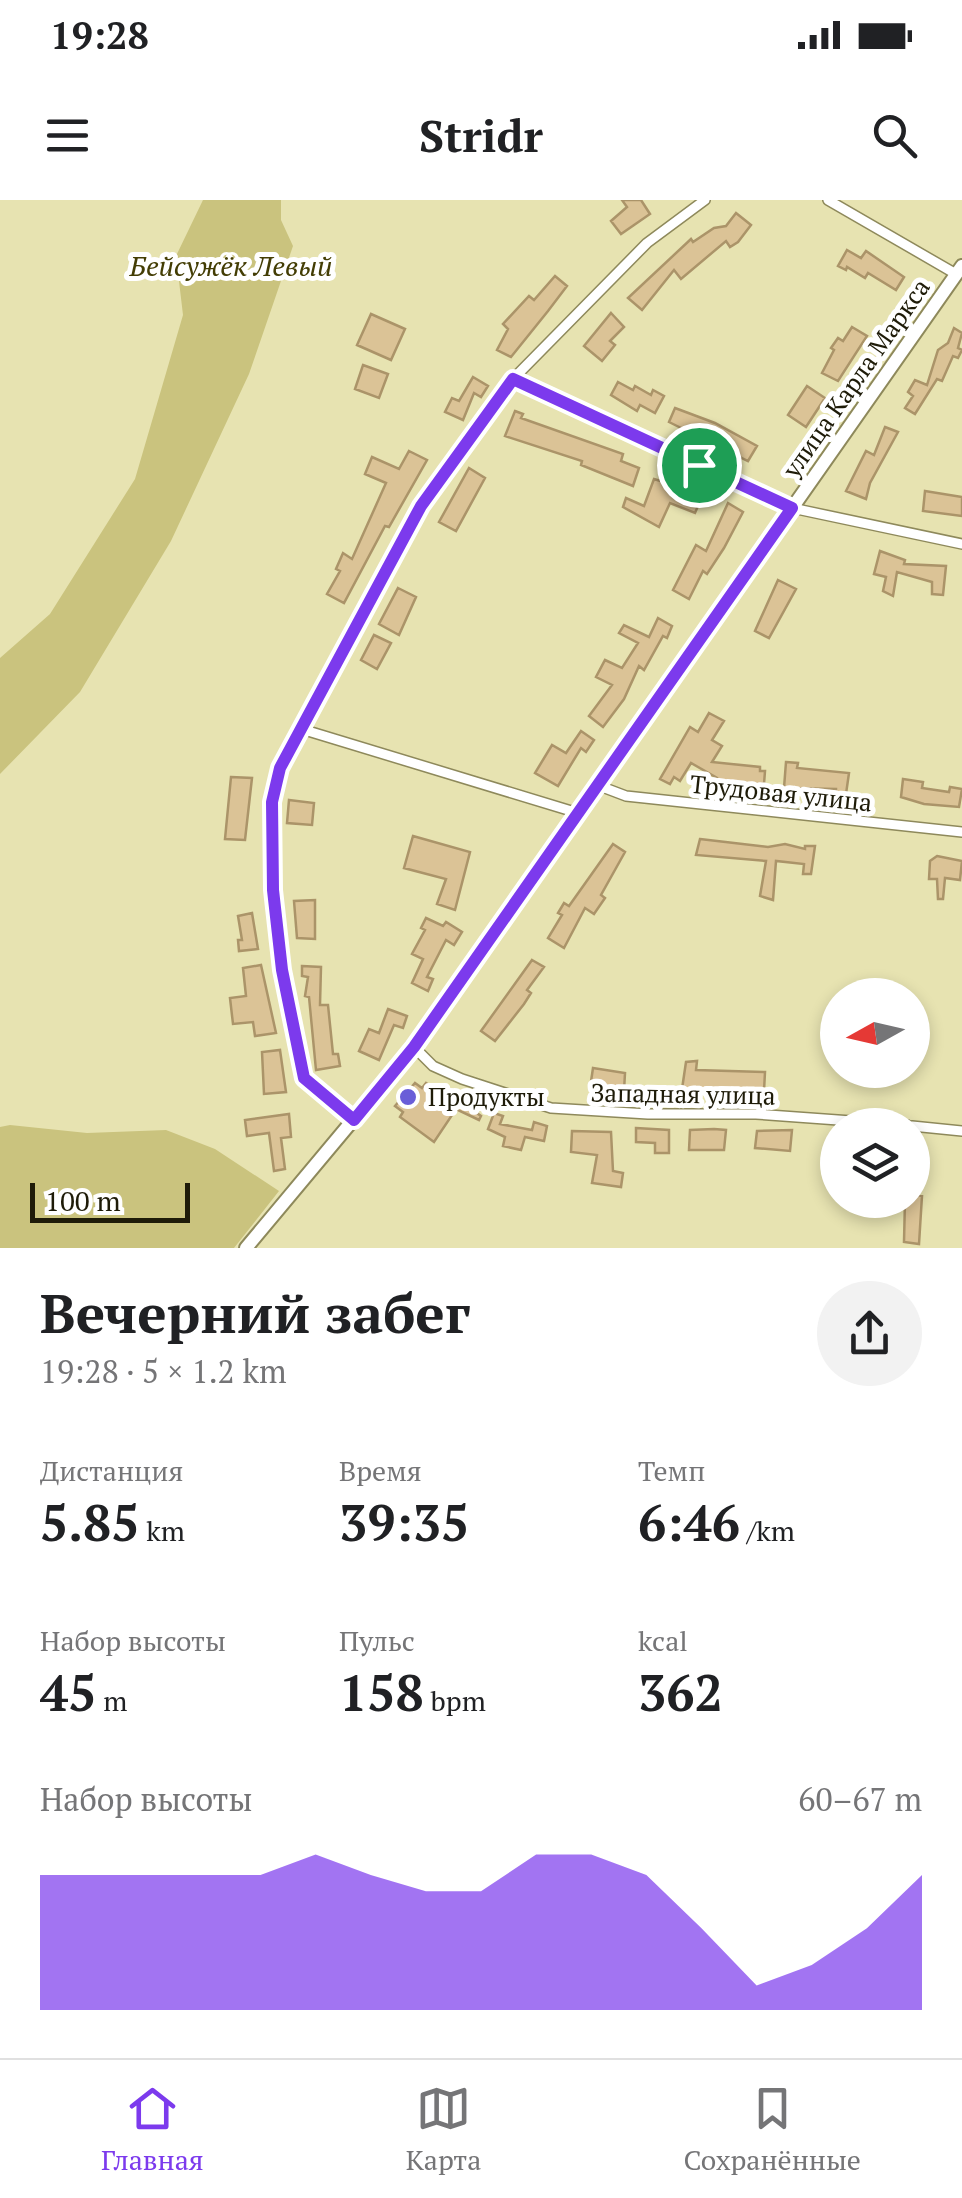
<!DOCTYPE html>
<html lang="ru">
<meta charset="utf-8">
<style>
body{margin:0;font-family:"PT Serif",serif;background:#f2f2f2;color:#202124;height:100vh;display:flex;flex-direction:column;font-size:38px;white-space:nowrap}
*{box-sizing:border-box;margin:0}
p{font-size:32px;color:#757577}
.icon{flex:none;width:55px;height:55px;fill:none;stroke:currentColor;stroke-width:2;stroke-linecap:round;stroke-linejoin:round}
.map{position:relative;height:1048px;overflow:hidden}
.drawer{display:flex;flex-direction:column;background:#fff;flex:1}
.drawer>*{flex:none}
.needle{width:65px;rotate:262deg}
.fabs{position:absolute;left:820px;top:778px;display:grid;gap:20px}
.fabs a{display:grid;place-items:center;width:110px;height:110px;border-radius:50%;background:#fff;box-shadow:0 5px 15px #0003;font-size:50px}
.scale{position:absolute;left:30px;bottom:25px;width:160px;box-sizing:border-box;padding-left:10px;border:5px solid #1e1b08;border-top:0;font-size:28px;line-height:35px;white-space:nowrap;color:#1e1b08;-webkit-text-stroke:8px #fff;paint-order:stroke}
.pin{position:absolute;display:grid;place-items:center;width:85px;height:85px;color:#fff;margin:-42px;border:5px solid #fff;border-radius:50%;box-shadow:0 2px 10px #0007}
.round{display:grid;place-items:center;flex:none;width:105px;height:105px;border-radius:52px;background:#f2f2f2}
.overview{display:flex;align-items:center;justify-content:space-between;height:170px;padding:0 40px}
h1{font-size:55px;font-weight:800;line-height:75px}
.figures{display:grid;grid-template-columns:repeat(3,1fr);gap:15px;height:170px;padding:10px 40px}
.figures div{display:grid;align-content:center}
.figures b{font-size:50px;font-weight:800}
.figures small{font-size:28px;font-weight:400}
.figures p{font-size:28px}
.chart{height:280px;padding:20px 40px}
.chart p{display:flex;justify-content:space-between}
.chart svg{width:100%;height:180px;margin-top:10px;fill:#7c3aed;opacity:.7}
.status{display:flex;justify-content:space-between;align-items:center;height:70px;padding:0 50px;background:#fff;direction:ltr}
.status svg{height:28px;fill:currentColor}
header{display:flex;justify-content:space-between;align-items:center;height:130px;padding:0 40px;background:#fff;font-size:45px;font-weight:800}
.tabs{display:flex;justify-content:space-around;align-items:center;height:140px;border-top:2px solid #e0e0e0;background:#fff;font-size:28px;color:#757577}
.tabs a{display:grid;justify-items:center;gap:5px}
.tabs .on{color:#7c3aed}
.map>svg:first-child{display:block}
</style>
<div class="status"><b>19:28</b><svg viewBox="0 0 49 12"><path d="M0 12V9h3v3zM5 12V6h3v6zM10 12V3h3v9zM15 12V0h3v12zM26 1h20v11H26zM47 4h2v5h-2z"/></svg></div>
<header><svg class="icon" aria-label="menu" viewBox="0 0 24 24"><path d="M4 6h16M4 12h16M4 18h16"/></svg>Stridr<svg class="icon" aria-label="search" viewBox="0 0 24 24"><circle cx="10" cy="10" r="6"/><path d="M15 15l6 6"/></svg></header>
<div class="map">
<svg width="962" height="1048" viewBox="0 0 962 1048">
<rect width="100%" height="100%" fill="#e7e3b1"/>
<path fill="#cac37e" d="M203 0H281V20L293 46 249 174 171 341 80 492 0 574V458L50 414 135 279 183 115 176 56Z
M10 925 87 933 166 930 215 949 279 991 234 1048H0V927Z"/>
<path fill="#dbc396" stroke="#ab9469" stroke-width="2.5" d="M622 0H641L650 14 621 34 611 21 627 7Z
M736 13 751 25 738 42 730 47 726 41 681 79 674 70 642 110 628 98 691 39 693 42 714 28 726 26Z
M847 50 861 58 866 51 904 77 896 90 868 73 865 78 847 67 846 70 838 66Z
M555 76 567 86 548 111 511 157 497 150 508 129 503 124 529 96 534 100Z
M611 113 624 127 610 141 615 145 602 161 584 146Z
M371 114 405 129 391 160 357 145Z
M852 127 867 136 838 181 822 173 834 150 831 148 838 138 843 141Z
M954 128 962 133 958 148 962 150 958 158 953 156 942 181 937 179 915 214 905 208 913 196 908 192 915 180 927 185 938 150 948 143Z
M363 165 388 174 379 198 355 189Z
M473 177 488 186 481 197 474 193 463 220 445 212 452 198 459 201Z
M618 182 633 190 635 186 651 195 653 190 664 196 655 213 640 205 637 211 611 195Z
M807 186 825 198 806 227 788 215Z
M675 208 715 223 757 246 748 261 669 222Z
M515 211 523 214 521 218 623 254 621 261 639 268 633 286 581 265 582 261 505 236Z
M885 227 898 232 870 283 866 299 846 291 866 251 874 255Z
M409 251 427 260 389 327 385 326 344 403 327 394 340 371 336 369 343 353 352 359 386 283 365 274 372 257 399 269Z
M469 268 485 278 456 331 439 322Z
M654 279 703 294 695 313 670 303 659 327 623 307 626 298 644 306Z
M925 291 962 297V316L923 311Z
M728 303 743 312 724 348 707 374 703 371 689 399 673 390 696 345 706 351Z
M880 351 905 360 904 364 946 366 943 395 932 394V382L897 372 893 396 883 391 886 377 874 374Z
M778 380 796 389 769 438 755 431Z
M398 388 416 397 399 435 379 424Z
M658 418 672 426 667 438 663 436 644 470 639 466 624 499 603 527 589 516 612 485 596 477 605 460 622 468 638 443 619 433 624 425 649 437Z
M374 435 391 443 377 469 361 460Z
M709 513 724 521 712 540 722 546 712 562 760 567V571H765L764 584H744V588L716 584 717 578 691 563 680 581 674 577 670 584 660 579 690 527 698 532Z
M581 531 594 540 586 552 581 548 558 586 535 573 552 545 566 553Z
M786 562 798 563 797 568 849 573 846 594 836 593V589L784 588Z
M231 577 252 578 245 640 225 639Z
M903 579 923 582 922 588 949 592 950 587 962 589 959 607 924 604 901 597Z
M289 600 314 603 312 625 287 623Z
M413 636 470 652 455 710 437 704 446 679 404 668Z
M700 639 768 647 785 644 805 649V646H815L811 674H803L804 664 776 661 773 700 760 696 766 661 696 655Z
M613 644 625 652 601 695 605 698 594 714 585 708 564 748 548 738 562 715 558 713 564 703 569 706Z
M937 656 962 661 960 680 945 678 943 699H938L937 679H929L930 661Z
M315 700V739L297 738 294 701Z
M252 713 258 749 239 751 238 740H242L238 716Z
M426 718 443 726 446 722 462 732 454 745 446 740 427 777 433 779 428 791 412 783 423 759 412 754 425 730 421 728Z
M532 760 544 767 527 790 531 793 524 804 495 841 481 831Z
M261 765 276 833 255 836 253 822 233 824 230 798 246 796 243 768Z
M302 766 321 767 320 805H328L333 854H338L340 866 316 870 309 797 305 796 308 777 302 776Z
M388 809 407 816 403 828 394 825 379 860 359 851 369 829 379 833Z
M280 850 286 892 264 894 262 852Z
M697 861 696 870 765 872 764 891 682 889 686 862Z
M593 868 625 873 624 891 590 888Z
M415 883 422 888 426 883 450 900 453 896 466 906 468 901 477 905 474 911 481 916 479 920 456 909 434 942 400 917 403 912 395 906Z
M494 913 503 916 500 924 532 930 534 922 547 926 544 941 525 937 521 950 503 946 505 937 488 929Z
M289 914 291 937 281 938 285 969 274 971 269 933 247 936 245 920Z
M636 928 669 930V953H655V943L636 942Z
M714 929 726 930 724 950H689L690 930Z
M792 930 790 951 755 948 757 931Z
M572 931 611 932 613 971 623 973 621 987 592 983 597 955 571 952Z
M912 960 924 961 918 995 922 996 919 1044 904 1042 905 1000H912Z"/>
<g fill="none" stroke-linecap="round" stroke-linejoin="round">
<defs>
<path id="street" d="M828 0 956 74
M513 179 792 308 962 344
M298 528 578 613
M597 585 626 596 962 632
M414 847 433 866 462 879 551 908 648 914H756L907 925
M354 920 304 878 282 769 273 690V602L279 568 421 306 513 179 647 43 705 0
M912 926 962 931"/>
<path id="secondary" d="M246 1048 414 847 962 66"/>
</defs>
<use href="#street" stroke="#8e895b" stroke-width="12"/>
<use href="#secondary" stroke="#8e895b" stroke-width="16"/>
<use href="#street" stroke="#fff" stroke-width="9"/>
<use href="#secondary" stroke="#fff" stroke-width="12"/>
</g>
<g fill="none" stroke-linecap="round" stroke-linejoin="round">
<defs>
<path id="route" d="M513 179 792 308 414 847 354 920 304 878 282 770 273 690 272 602 280 568 421 306Z"/>
</defs>
<use href="#route" stroke="#fff" stroke-width="20"/>
<use href="#route" stroke="#7c3aed" stroke-width="12"/>
</g>
<circle fill="#6a5ed8" stroke="#fff" stroke-width="4" cx="408" cy="897" r="10"/>
<g text-anchor="middle" stroke-width="10" stroke-linejoin="round" paint-order="stroke">
<g font-size="25" fill="#1e1b08" stroke="#fff">
<text transform="translate(856 178) rotate(-55)" y="9">улица Карла Маркса</text>
<text transform="translate(781 593) rotate(6)" y="9">Трудовая улица</text>
<text transform="translate(683 894) rotate(1)" y="9">Западная улица</text>
</g>
<g font-size="25" fill="#1e1b08" stroke="#fff" text-anchor="start">
<text x="428" y="906">Продукты</text>
</g>
<g font-size="28" font-style="italic" fill="#433d04" stroke="#fff">
<text x="231" y="76">Бейсужёк Левый</text>
</g>
</g>
</svg>
<div class="fabs">
<a><svg class="needle" viewBox="-14 -14 28 28"><path d="M0-13l5 13h-10z" fill="#e53935"/><path d="M0 13l5-13h-10z" fill="#757577"/></svg></a>
<a><svg class="icon" aria-label="layers" viewBox="0 0 24 24"><path d="M12 4l9 5-9 5-9-5zM3 14l9 5 9-5"/></svg></a>
</div>
<div class="scale">100 m</div>
<div class="pin" style="left:699px;top:265px;background:#1e9e55"><svg class="icon" aria-label="arrive" viewBox="0 0 24 24"><path d="M6 21V4h12l-3 4 3 4H6"/></svg></div>
</div>
<section class="drawer">
<div class="overview"><div><h1>Вечерний забег</h1><p>19:28 · 5 × 1.2 km</p></div><a class="round"><svg class="icon" aria-label="share" viewBox="0 0 24 24"><path d="M12 15V3M7 8l5-5 5 5M5 13v7h14v-7"/></svg></a></div>
<div class="figures">
<div><p>Дистанция</p><b>5.85<small> km</small></b></div>
<div><p>Время</p><b>39:35</b></div>
<div><p>Темп</p><b>6:46<small> /km</small></b></div>
</div>
<div class="figures">
<div><p>Набор высоты</p><b>45<small> m</small></b></div>
<div><p>Пульс</p><b>158<small> bpm</small></b></div>
<div><p>kcal</p><b>362</b></div>
</div>
<div class="chart"><p><span>Набор высоты</span>60–67 m</p>
<svg viewBox="0 0 160 44" preserveAspectRatio="none"><path d="M0 44V11L10 11L20 11L30 11L40 11L50 6L60 11L70 15L80 15L90 6L100 6L110 11L120 24L130 38L140 33L150 24L160 11V44z"/></svg>
</div>
</section>
<nav class="tabs">
<a class="on"><svg class="icon" aria-label="home" viewBox="0 0 24 24"><path d="M3 11l9-7 9 7M6 9v11h12V9"/></svg>Главная</a>
<a><svg class="icon" aria-label="map" viewBox="0 0 24 24"><path d="M3 6l6-2 6 2 6-2v14l-6 2-6-2-6 2zM9 4v14M15 6v14"/></svg>Карта</a>
<a><svg class="icon" aria-label="saved" viewBox="0 0 24 24"><path d="M7 4h10v16l-5-4-5 4z"/></svg>Сохранённые</a>
</nav>
